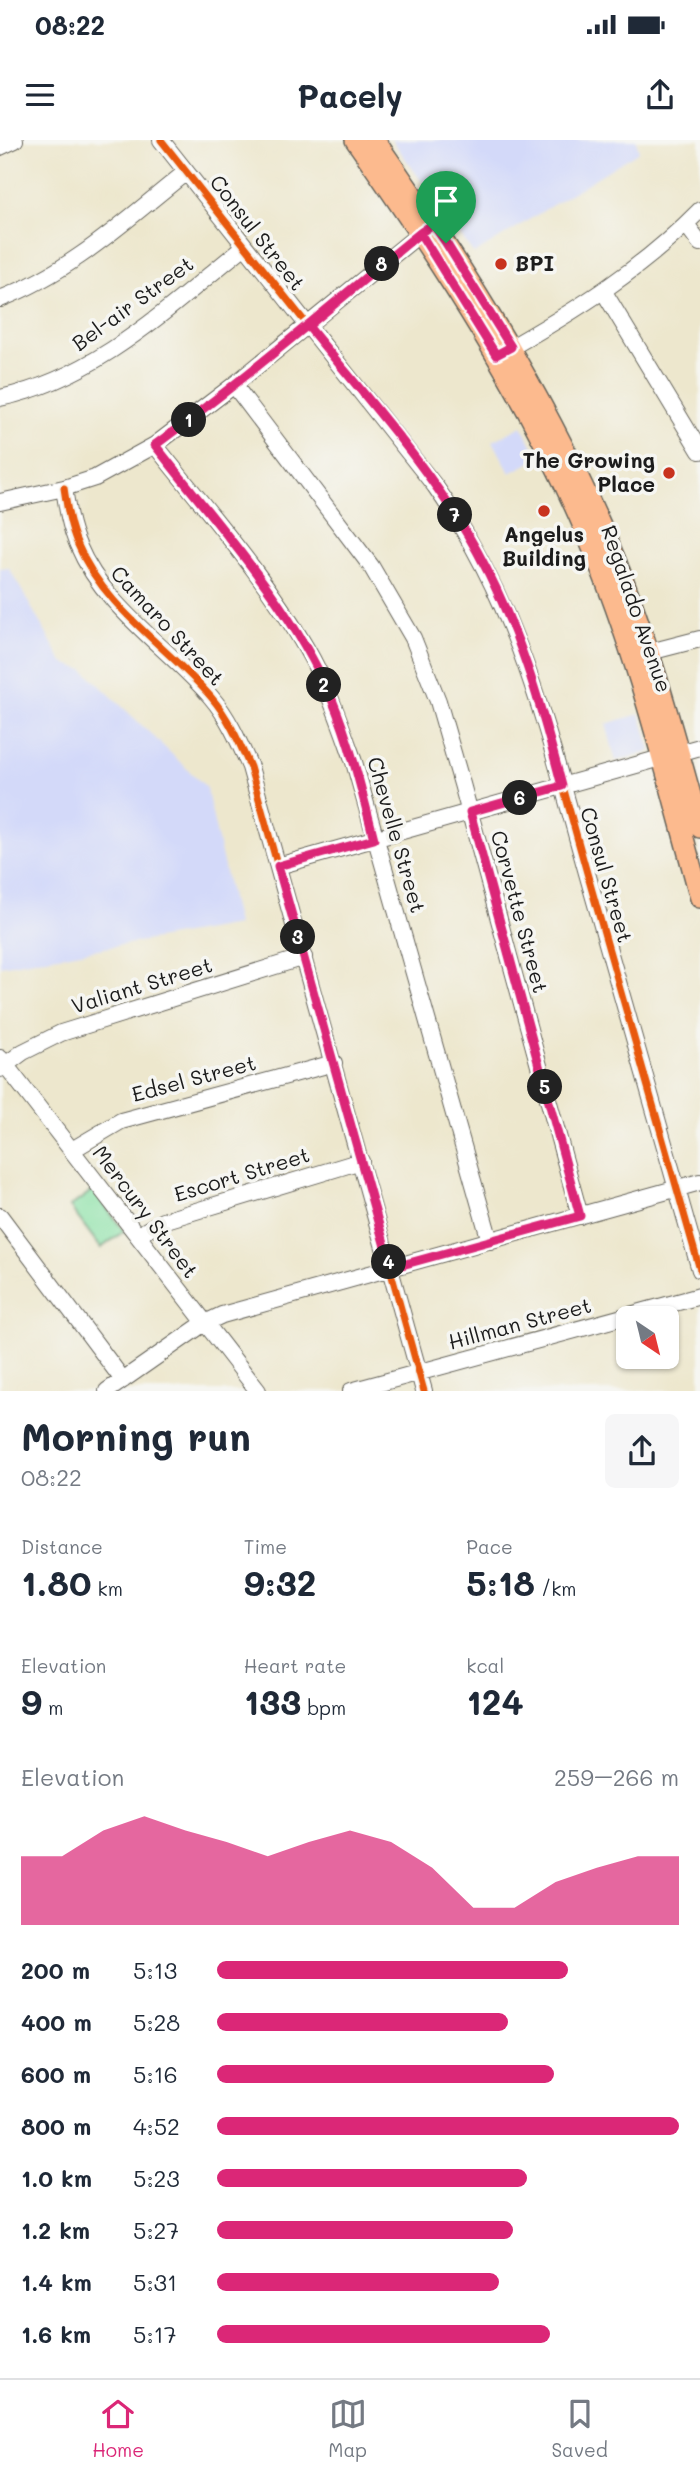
<!DOCTYPE html>
<meta charset="utf-8">
<style>
body{margin:0;font-family:Mali,sans-serif;background:#f6f6f7;color:#1f2937;height:100vh;display:flex;flex-direction:column;font-size:26px;white-space:nowrap}
*{box-sizing:border-box;margin:0}
p{font-size:23px;color:#747a83}
.icon{flex:none;width:38px;height:38px;fill:none;stroke:currentColor;stroke-width:2;stroke-linecap:round;stroke-linejoin:round}
.map{position:relative;height:1251px;overflow:hidden}
.details{display:flex;flex-direction:column;background:#fff;flex:1}
.details>*{flex:none}
.needle{width:46px;rotate:145deg}
.controls{position:absolute;left:616px;top:1166px;display:grid;gap:14px}
.controls a{display:grid;place-items:center;width:63px;height:63px;border-radius:10px;background:#fff;box-shadow:0 2px 5px #0004;font-size:35px}
.pin{position:absolute;display:grid;place-items:center;width:60px;height:60px;color:#fff;margin:-72px -30px;border-radius:50% 50% 50% 0;rotate:-45deg;box-shadow:0 0 7px #0007}
.pin .icon{rotate:45deg}
.km{position:absolute;width:35px;height:35px;margin:-18px;border-radius:50%;background:#222;color:#fff;font-size:19px;line-height:35px;text-align:center}
.round{display:grid;place-items:center;flex:none;width:74px;height:74px;border-radius:10px;background:#f6f6f7}
.summary{display:flex;align-items:center;justify-content:space-between;height:119px;padding:0 21px}
h1{font-size:38px;font-weight:700;line-height:52px}
.figures{display:grid;grid-template-columns:repeat(3,1fr);gap:10px;height:119px;padding:7px 21px}
.figures div{display:grid;align-content:center}
.figures b{font-size:35px;font-weight:700}
.figures small{font-size:19px;font-weight:400}
.figures p{font-size:19px}
.chart{height:196px;padding:14px 21px}
.chart p{display:flex;justify-content:space-between}
.chart svg{width:100%;height:126px;margin-top:7px;fill:#db2777;opacity:.7}
ul{padding:0 21px;list-style:none;font-size:23px}
li{display:grid;grid-template-columns:112px 84px 1fr;align-items:center;height:52px}
li i{height:18px;border-radius:9px;background:#db2777}
.status{display:flex;justify-content:space-between;align-items:center;height:49px;padding:0 35px;background:#fff;direction:ltr}
.status svg{height:19px;fill:currentColor}
header{display:flex;justify-content:space-between;align-items:center;height:91px;padding:0 21px;background:#fff;font-size:32px;font-weight:700}
.menu{display:flex;justify-content:space-around;align-items:center;height:98px;border-top:2px solid #e0e1e3;background:#fff;font-size:19px;color:#747a83}
.menu a{display:grid;justify-items:center;gap:4px}
.menu .current{color:#db2777}
.map>svg:first-child{display:block}
</style>
<div class="status"><b>08:22</b><svg viewBox="0 0 49 12"><path d="M0 12V9h3v3zM5 12V6h3v6zM10 12V3h3v9zM15 12V0h3v12zM26 1h20v11H26zM47 4h2v5h-2z"/></svg></div>
<header><svg class="icon" aria-label="menu" viewBox="0 0 24 24"><path d="M4 6h16M4 12h16M4 18h16"/></svg>Pacely<svg class="icon" aria-label="share" viewBox="0 0 24 24"><path d="M12 15V3M7 8l5-5 5 5M5 13v7h14v-7"/></svg></header>
<div class="map">
<svg width="700" height="1251" viewBox="0 0 700 1251">
<rect width="100%" height="100%" fill="#f6f6f2"/>
<filter id="ink" filterUnits="userSpaceOnUse"><feTurbulence type="fractalNoise" baseFrequency=".0143" numOctaves="2"/><feDisplacementMap in="SourceGraphic" scale="14" xChannelSelector="R" yChannelSelector="G"/><feConvolveMatrix kernelMatrix="1 2 1 2 8 2 1 2 1" color-interpolation-filters="sRGB"/></filter>
<filter id="wash" filterUnits="userSpaceOnUse"><feTurbulence type="fractalNoise" baseFrequency=".00686" numOctaves="4" result="noise"/><feDisplacementMap in="SourceGraphic" scale="28" xChannelSelector="R" yChannelSelector="G"/><feGaussianBlur stdDeviation="1.57" result="paint"/><feColorMatrix in="noise" values="0 0 0 0 0 0 0 0 0 0 0 0 0 0 0 0 0 1.4 0 .05"/><feComposite in="paint" operator="in"/></filter>
<g filter="url(#wash)">
<rect width="100%" height="100%" fill="#ede7cd"/>
<path fill="#d3d9f9" d="M392 0H636L639 11 474 114Z
M522 286 539 318 510 333 493 301Z
M9 428 63 523 84 530 206 647 237 785 0 826V429Z
M640 574 651 611 616 621 606 584Z"/>
<path fill="#89e1a6" stroke="#527e61" stroke-width="2" d="M93 1050 124 1091 101 1108 70 1067Z"/>
</g>
<g filter="url(#ink)">
<g fill="none" stroke-linecap="round" stroke-linejoin="round">
<defs>
<path id="minor" d="M161 0 435 346C521 468 547 592 587 733 624 865 663 998 700 1130
M0 7 15 0
M686 84 700 103
M604 152 700 311
M0 159C71 132 127 79 186 32
M501 213C574 172 641 130 700 70
M234 245 371 426 413 498 438 561 462 644 580 1076
M0 258C97 238 170 166 245 106
M155 305C207 371 264 435 306 508 327 544 340 583 354 622L490 1101
M64 348C67 368 70 387 78 405 104 468 168 507 211 557 229 578 239 602 250 627L424 1251
M0 362 64 348 95 338 155 305 234 245 428 87
M638 515 700 499
M278 726 700 607
M0 918 258 1251
M0 929 23 912 61 893 304 817
M72 1010 121 981 334 923
M0 1076 123 1240
M138 1095 163 1081 361 1021
M107 1251 203 1184 222 1175 700 1042
M351 1251 700 1156"/>
<path id="major" d="M355 0C443 126 528 255 588 398 637 513 667 637 700 758
M375 0C461 122 540 248 601 385 644 482 672 585 700 688"/>
</defs>
<use href="#minor" stroke="#65635a" stroke-width="18"/>
<use href="#major" stroke="#65635a" stroke-width="22"/>
<use href="#minor" stroke="#fff" stroke-width="16"/>
<use href="#major" stroke="#fcba8e" stroke-width="19"/>
<defs>
<path id="cycleway" d="M161 0 435 346C521 468 547 592 587 733 624 865 663 998 700 1130
M64 348C67 368 70 387 78 405 104 468 168 507 211 557 229 578 239 602 250 627L424 1251"/>
</defs>
<use href="#cycleway" stroke="#f6f6f2" stroke-width="11"/>
<use href="#cycleway" stroke="#e8590c" stroke-width="7"/>
</g>
</g>
<g fill="none" stroke-linecap="round" stroke-linejoin="round" filter="url(#ink)">
<defs>
<path id="route" d="M446 103 433 84 420 93C332 164 246 239 155 305 217 385 290 463 331 557 350 602 362 651 374 699L278 726 391 1128 580 1076 470 672 562 646C541 565 518 485 477 411 432 330 366 258 308 186L420 93 496 215 511 207 446 103"/>
</defs>
<use href="#route" stroke="#fff" stroke-width="14"/>
<use href="#route" stroke="#db2777" stroke-width="9"/>
</g>
<g fill="#c8321e" stroke="#f6f6f2" stroke-width="2.5">
<circle cx="501" cy="124" r="7"/>
<circle cx="669" cy="333" r="7"/>
<circle cx="544" cy="371" r="7"/>
</g>
<g text-anchor="middle" stroke-width="7" stroke-linejoin="round" paint-order="stroke">
<g font-size="21" fill="#1c1c1c" stroke="#f6f6f2">
<text transform="translate(257 93) rotate(52)" y="7">Consul Street</text>
<text transform="translate(133 164) rotate(-36)" y="7">Bel-air Street</text>
<text transform="translate(636 469) rotate(71)" y="7">Regalado Avenue</text>
<text transform="translate(167 486) rotate(47)" y="7">Camaro Street</text>
<text transform="translate(396 695) rotate(74)" y="7">Chevelle Street</text>
<text transform="translate(606 735) rotate(74)" y="7">Consul Street</text>
<text transform="translate(519 772) rotate(75)" y="7">Corvette Street</text>
<text transform="translate(142 846) rotate(-17)" y="7">Valiant Street</text>
<text transform="translate(194 939) rotate(-15)" y="7">Edsel Street</text>
<text transform="translate(242 1035) rotate(-17)" y="7">Escort Street</text>
<text transform="translate(145 1072) rotate(53)" y="7">Mercury Street</text>
<text transform="translate(520 1184) rotate(-15)" y="7">Hillman Street</text>
</g>
<g font-size="21" font-weight="bold" fill="#1c1c1c" stroke="#f6f6f2" text-anchor="start">
<text x="515" y="131">BPI</text>
<text x="655" y="328" text-anchor="end">The Growing<tspan x="655" dy="24">Place</tspan></text>
<text x="544" y="402" text-anchor="middle">Angelus<tspan x="544" dy="24">Building</tspan></text>
</g>
</g>
</svg>
<div class="controls">
<a><svg class="needle" viewBox="-14 -14 28 28"><path d="M0-13l5 13h-10z" fill="#e53935"/><path d="M0 13l5-13h-10z" fill="#747a83"/></svg></a>
</div>
<div class="pin" style="left:446px;top:103px;background:#1e9e55"><svg class="icon" aria-label="arrive" viewBox="0 0 24 24"><path d="M6 21V4h12l-3 4 3 4H6"/></svg></div>
<b class="km" style="left:189px;top:280px">1</b>
<b class="km" style="left:324px;top:545px">2</b>
<b class="km" style="left:298px;top:797px">3</b>
<b class="km" style="left:389px;top:1122px">4</b>
<b class="km" style="left:545px;top:947px">5</b>
<b class="km" style="left:520px;top:658px">6</b>
<b class="km" style="left:455px;top:375px">7</b>
<b class="km" style="left:382px;top:124px">8</b>
</div>
<section class="details">
<div class="summary"><div><h1>Morning run</h1><p>08:22</p></div><a class="round"><svg class="icon" aria-label="share" viewBox="0 0 24 24"><path d="M12 15V3M7 8l5-5 5 5M5 13v7h14v-7"/></svg></a></div>
<div class="figures">
<div><p>Distance</p><b>1.80<small> km</small></b></div>
<div><p>Time</p><b>9:32</b></div>
<div><p>Pace</p><b>5:18<small> /km</small></b></div>
</div>
<div class="figures">
<div><p>Elevation</p><b>9<small> m</small></b></div>
<div><p>Heart rate</p><b>133<small> bpm</small></b></div>
<div><p>kcal</p><b>124</b></div>
</div>
<div class="chart"><p><span>Elevation</span>259–266 m</p>
<svg viewBox="0 0 160 44" preserveAspectRatio="none"><path d="M0 44V20L10 20L20 11L30 6L40 11L50 15L60 20L70 15L80 11L90 15L100 24L110 38L120 38L130 29L140 24L150 20L160 20V44z"/></svg>
</div>
<ul>
<li><b>200 m</b>5:13<i style="width:76%"></i></li>
<li><b>400 m</b>5:28<i style="width:63%"></i></li>
<li><b>600 m</b>5:16<i style="width:73%"></i></li>
<li><b>800 m</b>4:52<i style="width:100%"></i></li>
<li><b>1.0 km</b>5:23<i style="width:67%"></i></li>
<li><b>1.2 km</b>5:27<i style="width:64%"></i></li>
<li><b>1.4 km</b>5:31<i style="width:61%"></i></li>
<li><b>1.6 km</b>5:17<i style="width:72%"></i></li>
</ul>
</section>
<nav class="menu">
<a class="current"><svg class="icon" aria-label="home" viewBox="0 0 24 24"><path d="M3 11l9-7 9 7M6 9v11h12V9"/></svg>Home</a>
<a><svg class="icon" aria-label="map" viewBox="0 0 24 24"><path d="M3 6l6-2 6 2 6-2v14l-6 2-6-2-6 2zM9 4v14M15 6v14"/></svg>Map</a>
<a><svg class="icon" aria-label="saved" viewBox="0 0 24 24"><path d="M7 4h10v16l-5-4-5 4z"/></svg>Saved</a>
</nav>
